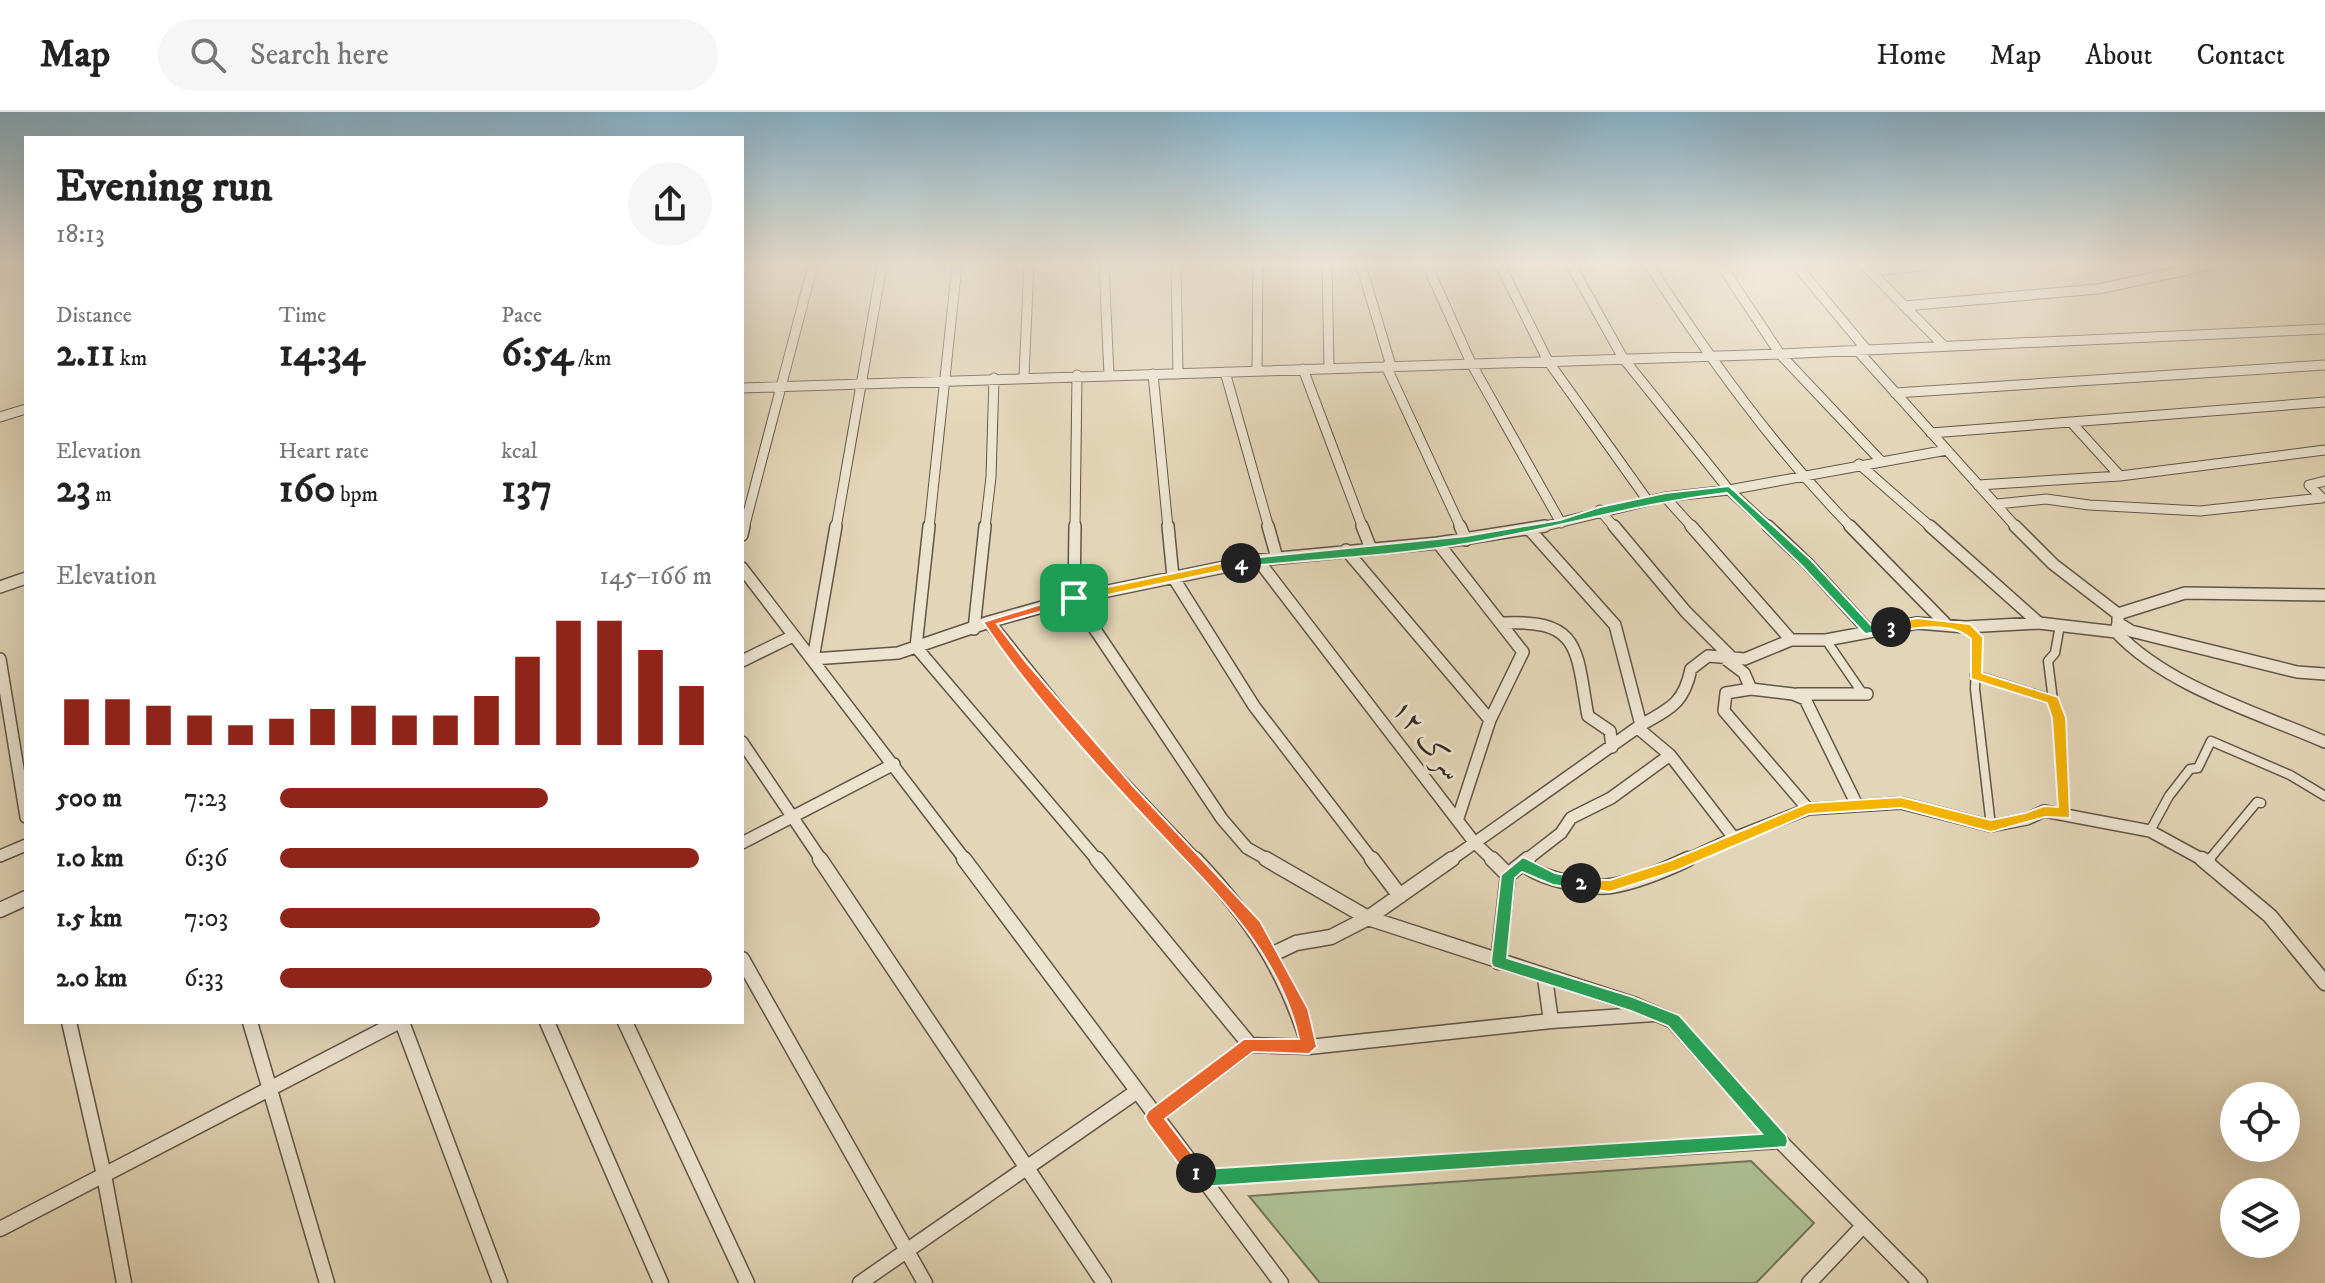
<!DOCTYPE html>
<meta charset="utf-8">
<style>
body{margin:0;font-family:"IM FELL DW Pica",Amiri,serif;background:#f6f6f6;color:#222;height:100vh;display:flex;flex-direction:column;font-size:30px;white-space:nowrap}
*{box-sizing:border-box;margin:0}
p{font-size:26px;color:#767676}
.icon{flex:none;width:44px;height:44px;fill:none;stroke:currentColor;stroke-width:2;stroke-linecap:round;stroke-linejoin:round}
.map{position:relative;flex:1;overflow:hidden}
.side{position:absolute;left:24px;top:24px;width:720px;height:888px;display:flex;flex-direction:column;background:#fff;border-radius:0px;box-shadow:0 8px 32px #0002}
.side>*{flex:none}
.buttons{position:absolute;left:2220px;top:970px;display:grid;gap:16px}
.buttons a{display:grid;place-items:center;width:80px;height:80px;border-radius:50%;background:#fff;box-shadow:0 8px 32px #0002;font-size:40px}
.pin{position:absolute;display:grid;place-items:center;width:68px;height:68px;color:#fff;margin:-34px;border-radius:16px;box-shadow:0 4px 12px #0006}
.km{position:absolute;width:40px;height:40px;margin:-20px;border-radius:50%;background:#222;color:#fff;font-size:22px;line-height:40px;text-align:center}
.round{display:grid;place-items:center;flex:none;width:84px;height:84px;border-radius:42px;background:#f6f6f6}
.overview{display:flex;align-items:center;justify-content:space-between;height:136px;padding:0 32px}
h1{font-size:44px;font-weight:800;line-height:60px}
.stats{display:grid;grid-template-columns:repeat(3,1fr);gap:12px;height:136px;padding:8px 32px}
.stats div{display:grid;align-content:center}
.stats b{font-size:40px;font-weight:800}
.stats small{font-size:22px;font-weight:400}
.stats p{font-size:22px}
.chart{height:224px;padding:16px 32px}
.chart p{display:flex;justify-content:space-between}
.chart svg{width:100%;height:144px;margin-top:8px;stroke:#8f2418;stroke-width:6}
ul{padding:0 32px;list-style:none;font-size:26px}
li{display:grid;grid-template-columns:128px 96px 1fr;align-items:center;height:60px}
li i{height:20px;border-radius:10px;background:#8f2418}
header{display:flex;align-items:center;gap:48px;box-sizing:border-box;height:112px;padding:0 40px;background:#fff;border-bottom:2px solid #e0e0e0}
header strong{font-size:38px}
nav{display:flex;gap:44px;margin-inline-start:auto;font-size:28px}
.search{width:560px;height:72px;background:#f6f6f6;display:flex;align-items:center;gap:20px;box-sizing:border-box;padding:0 28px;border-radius:44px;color:#767676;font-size:30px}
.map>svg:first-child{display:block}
</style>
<header>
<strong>Map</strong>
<div class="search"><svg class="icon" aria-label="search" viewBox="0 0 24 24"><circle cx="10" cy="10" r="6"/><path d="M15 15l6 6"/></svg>Search here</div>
<nav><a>Home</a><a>Map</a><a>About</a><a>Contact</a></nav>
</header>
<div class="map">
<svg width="2325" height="1171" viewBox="0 0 2325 1171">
<rect width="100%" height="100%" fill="#e3d5b7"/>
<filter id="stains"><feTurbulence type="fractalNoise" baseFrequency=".0025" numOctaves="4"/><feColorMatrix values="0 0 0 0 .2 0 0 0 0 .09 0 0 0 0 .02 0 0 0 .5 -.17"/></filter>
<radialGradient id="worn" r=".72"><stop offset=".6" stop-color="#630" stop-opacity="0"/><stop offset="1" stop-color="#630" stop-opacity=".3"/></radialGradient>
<path fill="#aebe93" stroke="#72755a" stroke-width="2" d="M1751 1049 1814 1111 1756 1171H1320L1249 1084Z"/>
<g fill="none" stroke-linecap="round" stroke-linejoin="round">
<defs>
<path id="pedestrian-far1" d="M2060 513 2055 541 2048 549 2053 588 2059 606 2065 702
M1965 515 1977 525 1975 577 1991 714
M1826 528 1863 582
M1975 563 2053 588
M2150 719 2169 684 2190 657 2198 656 2211 629 2290 663 2325 684
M2208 749 2257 690 2261 691"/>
<path id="pedestrian" d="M2207 750 2210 747"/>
<path id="minor-far2" d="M1104 153 1109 263
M1176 153 1178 262
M1327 153 1329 256
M1361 153 1391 254
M1427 153 1471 251 1561 411
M1500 153 1548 249 1648 389
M1571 153 1623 246 1729 378 1770 416
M1649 153C1710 247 1774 336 1852 416
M1721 153 1780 242 1881 349
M1796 153 1866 237
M1864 153 1943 233
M742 157 743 153
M1870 159 1929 153
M1904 194 2098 177 2211 153
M1857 238 2017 416
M1386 254 1461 416
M1303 257 1363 416
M1257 258 1258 153
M1225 260 1269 416
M1153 262 1168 416
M1024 264 1029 153
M742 276 1780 242 2325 217
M1895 281 2325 253
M0 305 26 297
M2071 310 2120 364 2325 338
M1931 321 2325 290
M1859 352 1932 416
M1978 373 2120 364
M1665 385 1693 416
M1997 392 2046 387 2089 393 2200 399 2322 386 2309 373 2325 369
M1600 398 1615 416
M744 416 813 153
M836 416 882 153
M929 416 957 153
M985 416 991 365 994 266
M1075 416 1077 263
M1537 416 1665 385 1729 378 1947 338"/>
<path id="minor-far1" d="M836 414 813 547 898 541 989 510 1074 486 1258 448 1438 431 1545 414
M929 414 916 535 1098 749
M1075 414 1074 486 1222 707 1247 736 1270 749
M1168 414 1173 465 1254 594 1373 749
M1268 414 1277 446
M1362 414 1371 437
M1460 414 1466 428
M1614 414 1686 500 1731 545
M1691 414 1791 528
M1768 414 1807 451 1869 519
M1850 414 1945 511
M1930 414 2039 511
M2015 414 2053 452 2118 502V511
M1530 418 1615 513 1641 613
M742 423 744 414
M1438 431 1523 540 1490 608 1458 706
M1346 438 1490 608
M1258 448 1474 730 1494 749
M742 456 966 749
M0 475 26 466
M2118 502 2185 481 2325 483
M989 510 1092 638 1197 749
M1503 511C1582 507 1576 539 1588 604L1610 619 1612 635
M974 517 985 414
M2116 520C2168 575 2256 600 2325 630
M1723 545 1744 561 1751 577 1726 581 1724 599 1808 697 1734 726
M0 547 26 705
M742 549 793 524
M1751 577 1793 582 1805 587 1857 693
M1797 582H1867
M742 630 822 749
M1670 643 1734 726 1684 749
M1808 697 1901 691 1991 714 2027 707 2044 699 2150 719 2205 749
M742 731 894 652
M0 744 26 733
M1449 749 1641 613C1671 596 1684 591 1691 557L1708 544 1745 547 1791 528H1826L1917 511 1965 515 2039 511 2116 520 2118 511 2131 519 2297 560 2325 562
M1525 749 1561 721 1571 706 1611 686 1670 643 1639 617"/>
<path id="minor" d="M820 747 1104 1171
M964 747 1281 1171
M1097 747 1250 933
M1195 747C1250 805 1286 858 1309 935
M1266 747 1368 806 1633 892 1673 909 1780 1029 1920 1171
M1372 747 1400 784
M1492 747 1508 763 1498 850
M2202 747 2270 804 2325 871
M1523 751C1539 767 1590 777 1611 774 1636 770 1665 758 1688 747
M1508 763 1528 747
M0 798 26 786
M1273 842 1296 831 1331 825 1368 806 1452 747
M742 847 925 1171
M1551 909 1654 902
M69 910 104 1063 124 1171
M250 910 327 1171
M402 910 500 1171
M547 910 661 1171
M625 910 747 1171
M1154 1005 1250 933 1309 935 1551 909 1545 866
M1200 1066 1780 1029
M0 1117 398 910
M860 1171 1136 980
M1809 1171 1862 1115"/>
</defs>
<use href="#pedestrian-far1" stroke="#605647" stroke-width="11"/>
<use href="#pedestrian" stroke="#605647" stroke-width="13"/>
<use href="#minor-far2" stroke="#605647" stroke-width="11"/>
<use href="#minor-far1" stroke="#605647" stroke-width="14"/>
<use href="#minor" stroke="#605647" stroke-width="17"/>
<use href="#pedestrian-far1" stroke="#ede4d0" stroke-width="8"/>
<use href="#pedestrian" stroke="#ede4d0" stroke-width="10"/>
<use href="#minor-far2" stroke="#ede4d0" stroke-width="9"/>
<use href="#minor-far1" stroke="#ede4d0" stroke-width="11"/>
<use href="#minor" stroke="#ede4d0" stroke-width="14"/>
</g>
<linearGradient id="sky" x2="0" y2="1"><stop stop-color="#87b6d0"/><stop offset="0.48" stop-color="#f2ecdf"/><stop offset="1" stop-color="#f2ecdf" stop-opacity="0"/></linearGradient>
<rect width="2325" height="317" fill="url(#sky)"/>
<path fill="#f0652b" stroke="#fff" stroke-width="2" d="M1074 482 1078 483V489L997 512 1026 550 1133 674 1260 809 1308 897 1317 935 1309 942 1253 940 1165 1007 1202 1055 1205 1061 1202 1067 1196 1070 1190 1067 1148 1011 1145 1005 1148 999 1244 927H1299C1279 834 1203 769 1141 701 1088 644 1026 575 983 510Z"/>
<path fill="#22a559" stroke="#fff" stroke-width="2" d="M1523 745 1555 761 1587 767 1589 771 1581 777 1553 773 1522 760 1515 766 1507 846 1633 885 1679 903 1786 1023 1788 1029 1786 1035 1200 1075 1194 1073 1187 1061 1190 1055 1196 1053 1204 1057 1762 1022 1668 914 1631 899 1493 855 1491 850 1501 763Z"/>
<path fill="#f5b400" stroke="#fff" stroke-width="2" d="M1917 506 1970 512 1983 525 1982 561 2058 585 2066 606 2070 706 2045 705 1991 720 1901 696 1809 702 1678 758 1610 780 1576 775V767L1610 768 1669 749 1808 691 1901 685 1991 708 2025 701 2044 694 2058 695 2052 606 2047 591 1971 567V527C1952 509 1915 516 1891 520L1885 515 1891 511Z"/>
<path fill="#22a559" stroke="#fff" stroke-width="2" d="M1729 374 1811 448 1872 514 1895 512V518L1865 522 1802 454 1727 381C1640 391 1557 416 1471 431 1395 444 1317 447 1241 455L1235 451 1241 447 1466 424 1560 408 1600 395 1665 381Z"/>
<path fill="#f5b400" stroke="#fff" stroke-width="2" d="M1241 447 1247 451 1245 454 1074 490 1068 486 1074 482Z"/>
<g text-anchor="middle" stroke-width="6" stroke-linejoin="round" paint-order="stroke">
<g font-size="28" fill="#352c22" stroke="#ede4d0">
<text transform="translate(1428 627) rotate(52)" y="10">سرک ۱۲</text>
</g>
</g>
<rect width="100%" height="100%" filter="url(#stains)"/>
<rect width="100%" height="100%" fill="url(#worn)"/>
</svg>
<div class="buttons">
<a><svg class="icon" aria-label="locate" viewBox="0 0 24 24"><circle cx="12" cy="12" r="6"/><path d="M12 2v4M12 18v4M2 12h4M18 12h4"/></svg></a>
<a><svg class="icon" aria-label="layers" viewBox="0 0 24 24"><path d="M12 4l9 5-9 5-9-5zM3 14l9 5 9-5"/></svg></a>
</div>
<div class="pin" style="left:1074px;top:486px;background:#1e9e55"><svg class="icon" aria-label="arrive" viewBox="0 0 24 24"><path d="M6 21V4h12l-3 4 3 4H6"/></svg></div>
<b class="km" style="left:1196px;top:1061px">1</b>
<b class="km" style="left:1581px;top:771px">2</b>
<b class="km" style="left:1891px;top:515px">3</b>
<b class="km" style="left:1241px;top:451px">4</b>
<section class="side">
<div class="overview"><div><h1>Evening run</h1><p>18:13</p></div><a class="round"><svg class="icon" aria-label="share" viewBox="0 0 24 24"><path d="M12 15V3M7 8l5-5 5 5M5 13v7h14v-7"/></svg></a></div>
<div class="stats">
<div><p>Distance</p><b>2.11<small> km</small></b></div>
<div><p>Time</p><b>14:34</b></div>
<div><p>Pace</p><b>6:54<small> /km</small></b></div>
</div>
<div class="stats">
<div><p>Elevation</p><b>23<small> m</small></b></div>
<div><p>Heart rate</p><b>160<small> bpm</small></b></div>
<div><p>kcal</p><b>137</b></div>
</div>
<div class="chart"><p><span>Elevation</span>145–166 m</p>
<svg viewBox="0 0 160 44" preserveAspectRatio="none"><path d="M5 44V30M15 44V30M25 44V32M35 44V35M45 44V38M55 44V36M65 44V33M75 44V32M85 44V35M95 44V35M105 44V29M115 44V17M125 44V6M135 44V6M145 44V15M155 44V26"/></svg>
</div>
<ul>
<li><b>500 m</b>7:23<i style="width:62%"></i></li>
<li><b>1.0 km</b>6:36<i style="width:97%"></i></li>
<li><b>1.5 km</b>7:03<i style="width:74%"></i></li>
<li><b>2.0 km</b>6:33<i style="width:100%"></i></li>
</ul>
</section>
</div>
